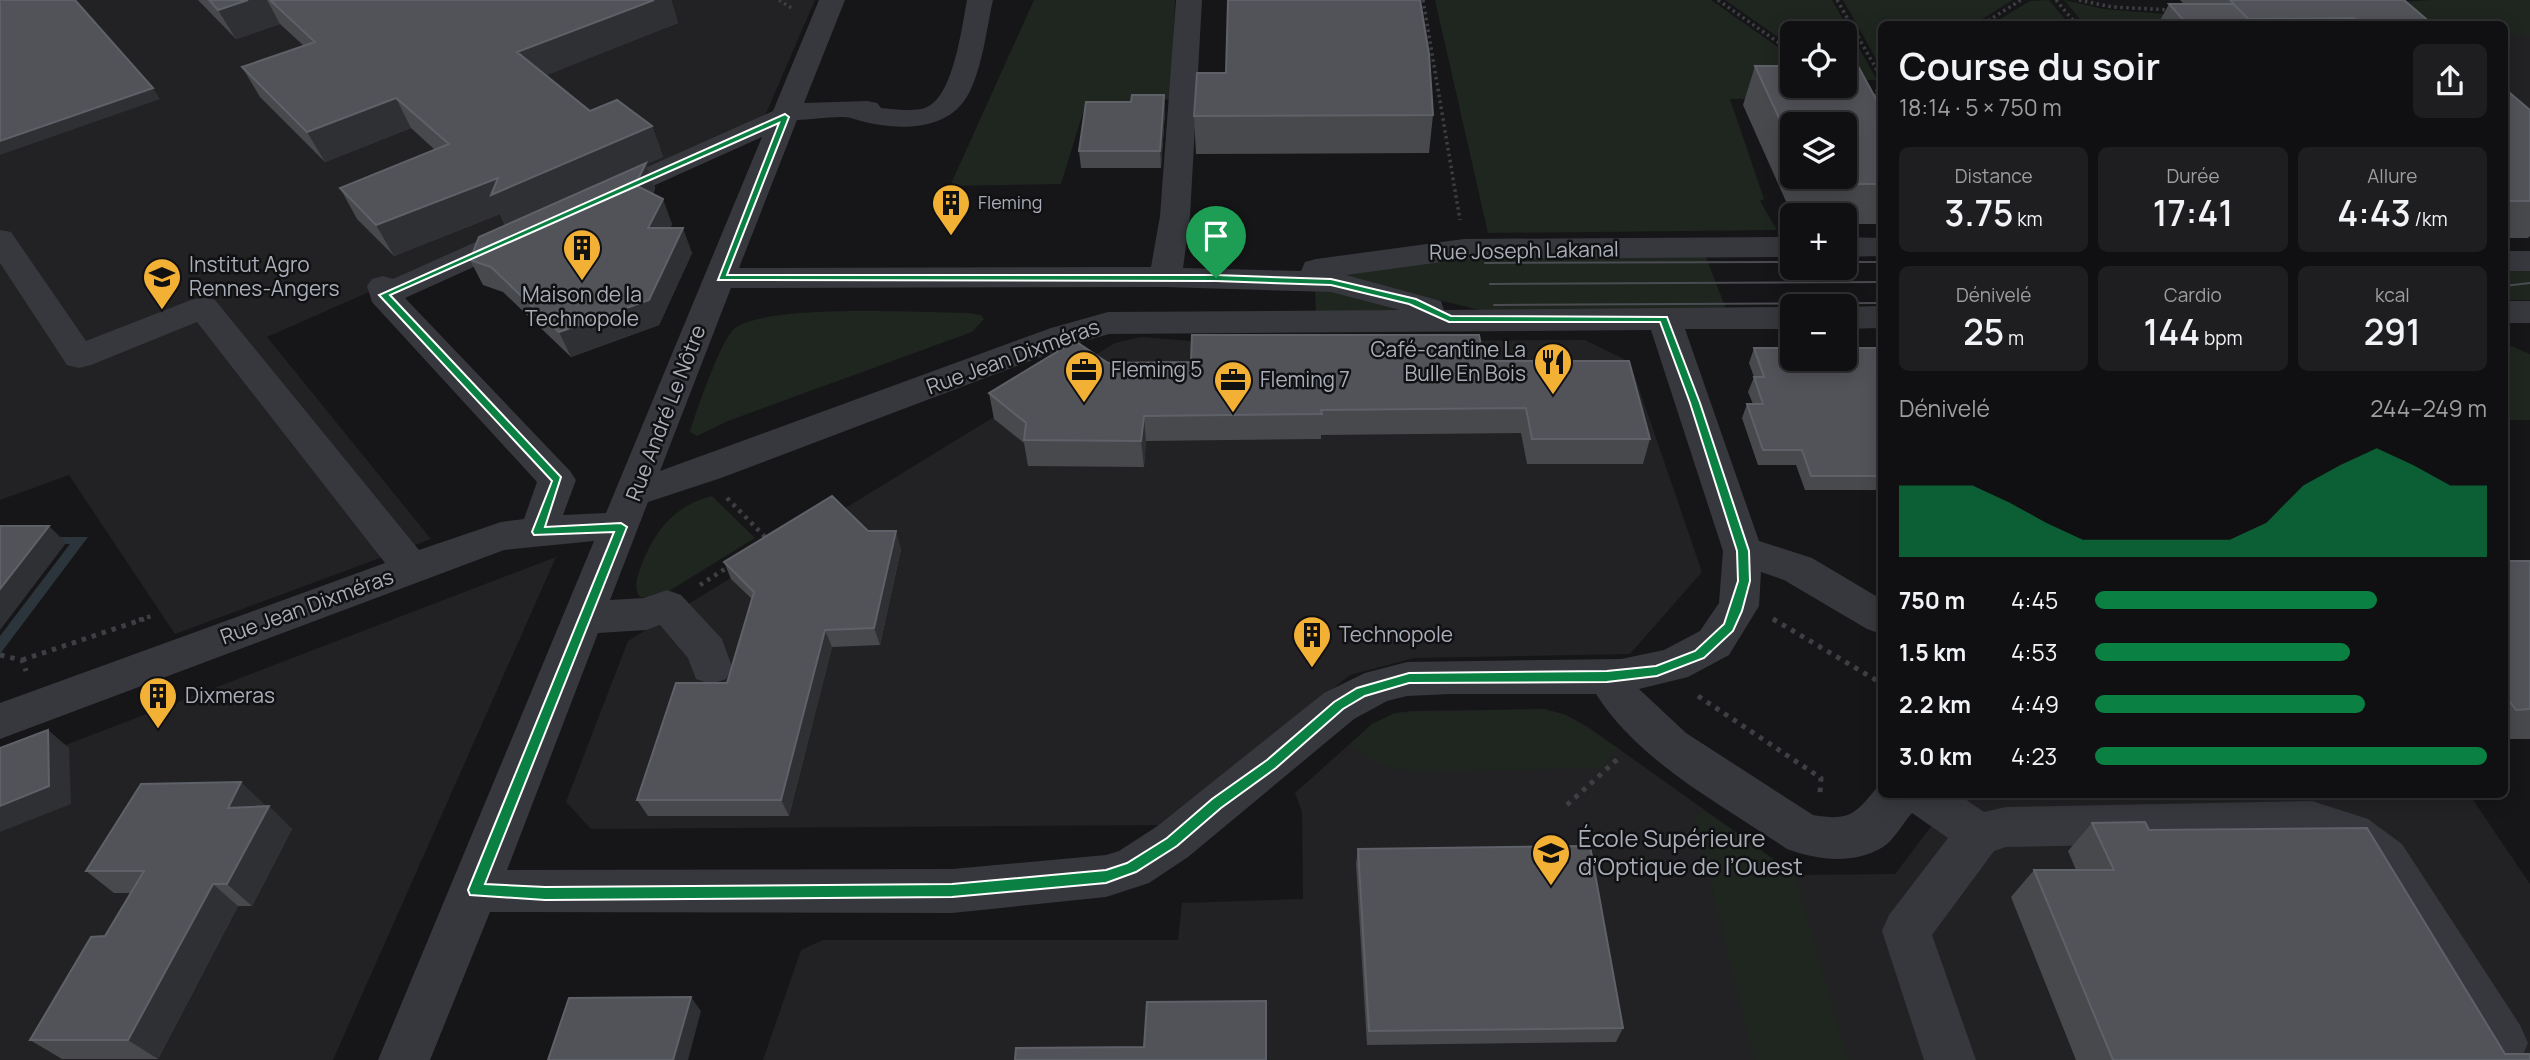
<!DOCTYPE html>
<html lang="fr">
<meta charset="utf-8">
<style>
body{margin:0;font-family:Manrope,sans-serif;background:#1e1e20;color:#f1f3f6;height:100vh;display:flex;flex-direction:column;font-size:26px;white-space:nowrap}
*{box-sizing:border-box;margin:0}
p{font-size:23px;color:#9c9d9f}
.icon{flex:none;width:38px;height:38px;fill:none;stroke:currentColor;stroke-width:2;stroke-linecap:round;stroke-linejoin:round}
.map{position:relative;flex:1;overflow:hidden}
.panel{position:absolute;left:1878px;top:21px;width:630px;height:777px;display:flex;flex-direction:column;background:#101012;border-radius:10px;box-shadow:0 4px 18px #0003,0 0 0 2px #303032}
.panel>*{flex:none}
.tools{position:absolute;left:1780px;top:21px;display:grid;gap:14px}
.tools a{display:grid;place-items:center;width:77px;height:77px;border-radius:10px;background:#101012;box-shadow:0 4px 18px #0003,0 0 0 2px #303032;font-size:35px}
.pin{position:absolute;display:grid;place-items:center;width:60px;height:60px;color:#fff;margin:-72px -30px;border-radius:50% 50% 50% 0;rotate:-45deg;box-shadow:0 0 7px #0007}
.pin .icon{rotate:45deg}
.round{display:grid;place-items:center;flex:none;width:74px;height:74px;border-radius:10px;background:#1e1e20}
.head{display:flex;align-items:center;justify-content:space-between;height:119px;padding:0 21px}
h1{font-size:38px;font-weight:600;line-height:52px}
.stats{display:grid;grid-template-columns:repeat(3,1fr);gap:10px;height:119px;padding:7px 21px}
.stats div{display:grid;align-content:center;border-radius:10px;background:#1e1e20;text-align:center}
.stats b{font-size:35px;font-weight:600}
.stats small{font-size:19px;font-weight:400}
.stats p{font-size:19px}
.chart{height:196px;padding:14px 21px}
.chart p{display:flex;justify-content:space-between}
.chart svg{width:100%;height:126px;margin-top:7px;fill:#0b8043;opacity:.7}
ul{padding:0 21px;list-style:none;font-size:23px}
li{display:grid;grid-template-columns:112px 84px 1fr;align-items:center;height:52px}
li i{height:18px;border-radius:9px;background:#0b8043}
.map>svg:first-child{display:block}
</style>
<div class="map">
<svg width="2530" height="1060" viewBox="0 0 2530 1060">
<rect width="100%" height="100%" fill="#161618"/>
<path fill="#222225" d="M0 0H815L764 118 267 337 431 539 175 634 69 475 0 500Z
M2504 35H2530V119L2504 97Z
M1141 337 1202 342 1585 340 1630 362 1702 572 1630 654 1414 658 1350 675 1158 825 591 829 566 802 628 641 1115 343Z
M556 557 333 1060H0V770Z
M1544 709 1566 715 1588 727 1796 875 1895 874 1955 795 2469 794 2530 884V1060H763L801 950 823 940H1178L1182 903 1303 899 1302 812 1295 793 1372 724 1395 713 1412 711Z"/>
<path fill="#1e261f" d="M1034 0H1175L1171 99 1085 106 1061 184 950 186Z
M1435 0H1711L1792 57V86L1840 97 1730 99 1764 199 1760 201 1777 230 1488 233Z
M1725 0H1832L1877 80H1845L1844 33H1792V47Z
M1843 0H2013L1974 24H1881V68Z
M2049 0 2069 24H1992L2030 1Z
M2064 0 2103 9 2190 16 2224 24H2084Z
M2431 0H2530V35H2504V24H2423L2400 2Z
M1706 257 1726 309 1484 311 1342 277 1344 273 1434 259Z
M2504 270H2530V300H2504Z
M1315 288 1406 310 1316 312Z
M968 313 981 315 984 319 972 332 728 421 697 436 690 432C696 412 721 340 734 329 764 303 922 313 968 313Z
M2504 343 2530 354V420H2504Z
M712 496 755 538 656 599 640 597C633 587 637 578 641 566 654 532 674 505 712 496Z
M1544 709 1566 715 1618 748 1601 768 1414 772C1390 768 1368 762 1350 744L1372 724 1395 713Z
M1704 810 1795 875 1848 1060H1754L1695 818Z"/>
<path fill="#2c353c" d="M3 537H88L0 654V636L70 544H0Z"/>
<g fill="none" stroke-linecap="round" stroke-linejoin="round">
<path stroke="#3d3f44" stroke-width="3.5" stroke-dasharray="2.5 3.5" stroke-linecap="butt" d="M779 0 793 9
M1423 0 1460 220
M1718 0 1792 52
M1837 0 1881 77
M2056 0 2076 24
M2079 0 2112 7 2172 10
M1983 24 2021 0
M1870 94 1881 89
M1870 97 1872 94 1881 97"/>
<path stroke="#3d3f44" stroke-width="4.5" stroke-dasharray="3.5 5" stroke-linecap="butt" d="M727 498 768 540
M700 585 731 565
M1773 619 1775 620
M139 620 155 615"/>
<path stroke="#3d3f44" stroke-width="5" stroke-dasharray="4.5 6" stroke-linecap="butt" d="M1773 619 1881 683
M0 655 22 660 26 671
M22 660 144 619
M1698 696 1821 778 1820 793
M1567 805 1621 756"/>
<path fill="#37383d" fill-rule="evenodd" d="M819 0H845L804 103 867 101 877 103 881 108C894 109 917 113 929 106 954 92 962 26 967 0H993C986 31 983 65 969 93 947 136 888 130 851 118 840 115 810 120 797 120L739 268 1151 267 1160 216 1176 0H1202L1190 216 1183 268 1301 271 1305 262 1316 259 1464 239 1792 237V257L1464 259 1346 275 1441 301 1444 310 1792 307V329H1685L1759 541 1812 558 1881 599V634L1867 629 1784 580 1761 572 1759 606 1729 655 1688 677 1639 689 1686 733 1813 815C1853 822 1856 812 1881 783V794H1958L1984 812 2006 807 2312 801 2368 819 2402 844 2520 1025 2528 1043 2521 1060H2483L2368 874 2337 850 2312 841 2006 847 1994 851 1932 935 1976 1060H1924L1882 931 1889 915 1948 838 1912 813C1903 823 1894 840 1883 847 1853 865 1817 860 1787 849 1721 804 1640 763 1596 694H1451L1407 696 1387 701 1354 719 1188 857 1149 883 1106 897 952 913 490 912 430 1060H378L594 541 504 550 0 739V703L385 563 197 322 91 365 79 368 67 365 0 263V230L11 232 86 341 191 300 203 297 215 300 419 550 501 522 524 519 537 482 372 302 367 286 372 279 383 276 393 279 507 228 518 226 529 228 534 235 529 242 405 298 570 471 576 480 563 515 606 513 762 137 613 204 602 207 591 204 587 198 591 192 773 111ZM1165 287 1331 292 1400 310 1108 312 1051 328 660 471 731 288ZM1651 330 1723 551 1719 603 1700 631 1664 650 1621 659 1407 662 1365 673 1324 693 1156 827 1119 851 1106 855 952 869 507 870 598 633 646 630 660 625 688 658 696 679 711 684 726 679 732 667 722 639 681 595 667 590 644 598 610 600 648 502 721 478 1075 344 1109 334Z
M1844 237 1881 238V256L1844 257Z
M2504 251H2530V271H2504Z
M2504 301H2530V323H2504Z
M1881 306V328L1844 329V307Z"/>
<path stroke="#4a4c52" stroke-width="2" d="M1844 262H1881
M1485 263 1792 262
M1490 284 1881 282
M2504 286 2530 283
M1494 305 1881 303"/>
</g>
<path fill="#47494d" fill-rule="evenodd" d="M198 0H671L678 23 545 75 590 111 652 126 663 157 646 164 655 188 653 194 672 224 670 228 692 253 659 325 571 357 503 292 483 285 470 260 505 225 500 214 394 256 357 219 340 188 435 150 411 128 325 162 260 97 242 67 304 46 280 24 236 39Z
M2180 0H2404L2432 24H2158L2169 4H2184Z
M1755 66 1876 99H1881V224H1844V215H1792L1743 105ZM1792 124 1844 177H1792Z
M1226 73 1433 115 1429 153 1196 154 1194 116Z
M2504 88 2530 110V236L2528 238H2504Z
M1164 95 1165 112 1161 168H1081L1079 151 1131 102Z
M1754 348H1881V490H1805L1796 465H1758L1742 418 1747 404H1753L1748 392 1754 377 1749 363Z
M1484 361 1650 439 1643 464H1527L1521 433 1321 435V439L1146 441 1144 467 1028 466 1024 443 994 419 989 393 1108 363Z
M868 531 901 549 880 645 832 647 789 816H648L637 800 727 683 752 599 731 579 724 562Z
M2504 561H2530V739H2504Z
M265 805 264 807 292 829 252 906H238L158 1059H62L30 1040 105 936 131 893H114L86 871Z
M2092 823 2149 830 2505 1054 2530 1060H2076L2011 897 2034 870H2076L2068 851Z
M1358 849 1623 1028 1616 1042 1367 1045 1356 864Z"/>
<path fill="#2f3033" d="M248 0H267L280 24 236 39 218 10Z
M654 0H671L678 23 530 82 517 52Z
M153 88 160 99 0 155V141Z
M1164 95 1165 112 1161 168 1160 151Z
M396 98 411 128 325 162 307 132Z
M652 126 663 157 646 164 655 188 645 210 506 226 500 214 394 256 376 225 498 178Z
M663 199 672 224 658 253 648 228Z
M683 228 692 253 659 325 571 357 559 332Z
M1144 416 1146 441 1144 467 1141 441Z
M49 526 66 543 0 630V589Z
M896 531 901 549 880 645 874 628Z
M825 630 832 647 789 816 781 800Z
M48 730 69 748 71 804 0 832V806Z
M241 782 265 805 252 830 228 808Z
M269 806 292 829 252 906 227 884Z
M213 884 238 906 158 1059 128 1040Z
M691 997 701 1011 688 1060H673Z"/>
<path fill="#525359" stroke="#5f6168" stroke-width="2" d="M0 0H75L153 88 0 141Z
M209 0H248L218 10Z
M270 0H654L517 52 590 111 617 100 652 126 491 195 498 178 376 225 340 188 449 144 396 98 307 132 242 67 315 42Z
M1228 0H1420L1429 54 1433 115 1194 116 1197 73H1226Z
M2230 0H2404L2432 24H2361L2354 18 2248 19Z
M2169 4H2233L2254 24H2187Z
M1755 66H1792V86H1844V66H1858L1876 99H1881V184H1810L1806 177H1844V124H1792V146Z
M2504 88 2530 110V201H2504Z
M1132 95H1164L1160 151H1079L1086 102H1131Z
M646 163 635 185 663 199 648 228H683L649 300 559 332 491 267 470 260 479 237Z
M1192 335H1479L1484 361H1629L1650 439H1532L1526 408 1321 410 1322 414 1144 416 1141 441 1024 440 1026 423 989 393 1075 341 1108 363 1191 362Z
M1754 348H1792V359H1844V348H1881V436L1877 435 1881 445V476H1811L1802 450H1763L1747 404H1763L1754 377H1764Z
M832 496 868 531H896L874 628 825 630 781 800H637L676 683H727L754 592 724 562Z
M0 526H49L0 589Z
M2504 561H2530V709L2516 710 2504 694Z
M48 730 49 786 0 806V748Z
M241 782 228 808 269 806 227 884H213L128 1040H30L91 937 105 936 144 871H86L141 784Z
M2145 822 2149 830 2367 828 2505 1054H2530V1060H2113L2034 870H2114L2092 823Z
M1590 846 1623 1028 1369 1031 1358 849Z
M691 997 673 1060H548L569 998Z
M1266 1001V1060H1015L1016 1048 1144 1047 1147 1002Z"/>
<path fill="#0b8043" stroke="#fff" stroke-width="2" fill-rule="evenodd" d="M785 114 789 117 727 275H1216L1331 279 1416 299 1451 316 1667 317 1700 403 1749 551 1750 581 1742 611 1733 631 1704 658 1657 676 1607 682 1409 683 1365 696 1343 709 1276 768 1221 808 1177 846 1136 872 1106 883 952 897 545 900 470 895 468 890 614 532 534 535 532 532 552 481 379 295ZM779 123 718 280 1216 281 1331 285 1409 304 1449 322H1660L1690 403 1737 551 1738 581 1724 624 1695 651 1656 666 1607 671 1409 673 1357 688 1334 702 1267 760 1212 799 1167 838 1127 863 1106 870 952 884 545 887 485 884 627 527 621 523 545 527 561 477 390 295Z"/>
<defs>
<symbol id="building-pin" viewBox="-11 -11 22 30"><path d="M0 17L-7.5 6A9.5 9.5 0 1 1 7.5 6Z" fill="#f2b134" stroke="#111113"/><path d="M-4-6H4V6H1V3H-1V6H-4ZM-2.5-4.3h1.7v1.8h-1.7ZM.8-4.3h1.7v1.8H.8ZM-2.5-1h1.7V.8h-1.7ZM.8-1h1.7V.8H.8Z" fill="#111"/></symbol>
<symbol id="university-pin" viewBox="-11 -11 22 30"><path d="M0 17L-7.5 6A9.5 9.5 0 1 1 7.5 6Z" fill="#f2b134" stroke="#111113"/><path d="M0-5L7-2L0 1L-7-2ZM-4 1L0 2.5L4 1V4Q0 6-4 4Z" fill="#111"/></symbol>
<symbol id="restaurant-pin" viewBox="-11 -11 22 30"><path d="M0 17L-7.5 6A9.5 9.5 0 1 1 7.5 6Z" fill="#f2b134" stroke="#111113"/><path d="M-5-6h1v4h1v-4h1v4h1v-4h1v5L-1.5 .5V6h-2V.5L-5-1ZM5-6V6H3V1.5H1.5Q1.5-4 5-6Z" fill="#111"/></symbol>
<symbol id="office-pin" viewBox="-11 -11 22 30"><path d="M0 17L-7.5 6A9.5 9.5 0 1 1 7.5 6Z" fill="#f2b134" stroke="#111113"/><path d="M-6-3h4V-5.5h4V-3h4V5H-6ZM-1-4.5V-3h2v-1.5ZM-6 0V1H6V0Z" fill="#111"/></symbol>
</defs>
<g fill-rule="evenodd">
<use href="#building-pin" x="929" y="181" width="44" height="60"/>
<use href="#building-pin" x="560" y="226" width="44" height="60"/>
<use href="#university-pin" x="140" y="255" width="44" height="60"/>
<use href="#restaurant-pin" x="1531" y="340" width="44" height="60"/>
<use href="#office-pin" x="1062" y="348" width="44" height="60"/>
<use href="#office-pin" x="1211" y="358" width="44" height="60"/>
<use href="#building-pin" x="1290" y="613" width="44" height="60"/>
<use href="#building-pin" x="136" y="674" width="44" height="60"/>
<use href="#university-pin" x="1529" y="831" width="44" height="60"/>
</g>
<g text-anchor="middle" stroke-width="5" stroke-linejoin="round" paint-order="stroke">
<g font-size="18" fill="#a8adb8" stroke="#111113" text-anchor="start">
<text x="978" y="209">Fleming</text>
</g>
<g font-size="21" fill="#a8adb8" stroke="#111113">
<text transform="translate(1524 251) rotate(-1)" y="7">Rue Joseph Lakanal</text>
<text transform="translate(1013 357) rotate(-20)" y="7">Rue Jean Dixméras</text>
<text transform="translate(666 413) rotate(-69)" y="7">Rue André Le Nôtre</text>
<text transform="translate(307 607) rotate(-20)" y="7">Rue Jean Dixméras</text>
</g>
<g font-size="21" fill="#a8adb8" stroke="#111113" text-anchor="start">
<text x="189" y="272">Institut Agro<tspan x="189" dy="24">Rennes-Angers</tspan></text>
<text x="582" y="302" text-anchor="middle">Maison de la<tspan x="582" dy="24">Technopole</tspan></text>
<text x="1526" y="357" text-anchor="end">Café-cantine La<tspan x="1526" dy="24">Bulle En Bois</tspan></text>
<text x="1111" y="377">Fleming 5</text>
<text x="1260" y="387">Fleming 7</text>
<text x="1339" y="642">Technopole</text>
<text x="185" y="703">Dixmeras</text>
</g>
<g font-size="24" fill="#a8adb8" stroke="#111113" text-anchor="start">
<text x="1578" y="847">École Supérieure<tspan x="1578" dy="28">d’Optique de l’Ouest</tspan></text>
</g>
</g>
</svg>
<div class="tools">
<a><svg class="icon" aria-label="locate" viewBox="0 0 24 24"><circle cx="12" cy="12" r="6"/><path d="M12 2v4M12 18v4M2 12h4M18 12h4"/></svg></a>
<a><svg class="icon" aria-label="layers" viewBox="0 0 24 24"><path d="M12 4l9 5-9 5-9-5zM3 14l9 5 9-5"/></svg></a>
<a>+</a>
<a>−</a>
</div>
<div class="pin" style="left:1216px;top:278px;background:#1e9e55"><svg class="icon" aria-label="arrive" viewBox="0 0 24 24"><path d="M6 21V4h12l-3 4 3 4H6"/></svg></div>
<section class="panel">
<div class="head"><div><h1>Course du soir</h1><p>18:14 · 5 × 750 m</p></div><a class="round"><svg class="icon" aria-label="share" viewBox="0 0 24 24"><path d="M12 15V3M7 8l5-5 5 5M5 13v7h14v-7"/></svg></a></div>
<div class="stats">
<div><p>Distance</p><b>3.75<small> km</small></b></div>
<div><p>Durée</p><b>17:41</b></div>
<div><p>Allure</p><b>4:43<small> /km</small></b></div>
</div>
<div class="stats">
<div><p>Dénivelé</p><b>25<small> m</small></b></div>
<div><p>Cardio</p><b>144<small> bpm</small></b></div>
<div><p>kcal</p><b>291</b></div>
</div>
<div class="chart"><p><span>Dénivelé</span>244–249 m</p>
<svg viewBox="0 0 160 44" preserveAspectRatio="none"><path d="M0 44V19L10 19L20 19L30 25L40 32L50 38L60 38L70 38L80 38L90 38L100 32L110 19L120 12L130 6L140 12L150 19L160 19V44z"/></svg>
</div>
<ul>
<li><b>750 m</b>4:45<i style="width:72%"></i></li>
<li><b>1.5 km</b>4:53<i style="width:65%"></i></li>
<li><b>2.2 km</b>4:49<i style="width:69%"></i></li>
<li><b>3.0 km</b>4:23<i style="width:100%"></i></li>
</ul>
</section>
</div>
